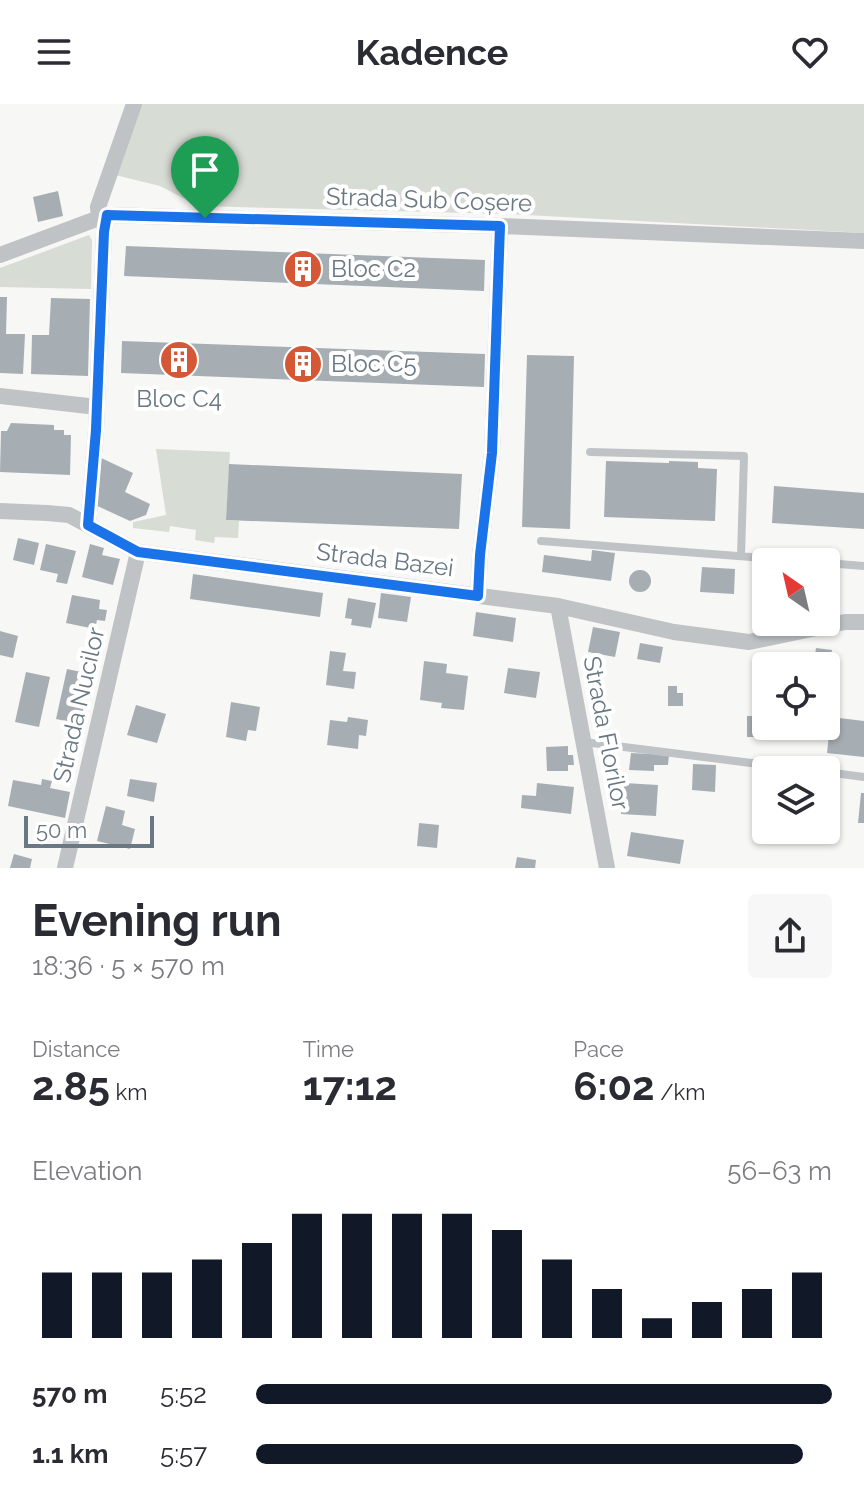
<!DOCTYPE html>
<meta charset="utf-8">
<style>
body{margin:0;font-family:Raleway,sans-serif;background:#f7f7f7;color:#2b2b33;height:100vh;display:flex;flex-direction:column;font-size:30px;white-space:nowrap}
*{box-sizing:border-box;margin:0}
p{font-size:26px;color:#7c7c81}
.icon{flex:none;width:44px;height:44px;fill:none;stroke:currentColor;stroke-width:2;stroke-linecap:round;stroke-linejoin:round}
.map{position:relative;height:764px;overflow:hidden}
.sheet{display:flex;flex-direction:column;background:#fff;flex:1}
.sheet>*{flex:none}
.needle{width:52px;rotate:326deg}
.tools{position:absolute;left:752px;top:444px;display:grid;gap:16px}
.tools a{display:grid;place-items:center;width:88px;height:88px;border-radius:8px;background:#fff;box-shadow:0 2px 6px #0004;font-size:40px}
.scale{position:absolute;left:24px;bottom:20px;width:130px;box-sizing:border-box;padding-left:8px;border:4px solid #697883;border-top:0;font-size:22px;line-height:28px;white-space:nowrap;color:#697883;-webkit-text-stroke:6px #fff;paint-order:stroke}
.pin{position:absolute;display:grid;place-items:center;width:68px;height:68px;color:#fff;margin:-82px -34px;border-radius:50% 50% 50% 0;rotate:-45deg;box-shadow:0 0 8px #0007}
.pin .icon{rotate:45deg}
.round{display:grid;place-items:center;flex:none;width:84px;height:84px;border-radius:8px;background:#f7f7f7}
.summary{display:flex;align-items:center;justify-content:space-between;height:136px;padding:0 32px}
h1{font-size:44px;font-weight:700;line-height:60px}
.figures{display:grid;grid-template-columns:repeat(3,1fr);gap:12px;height:136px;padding:8px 32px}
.figures div{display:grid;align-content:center}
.figures b{font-size:40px;font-weight:700}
.figures small{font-size:22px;font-weight:400}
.figures p{font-size:22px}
.chart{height:224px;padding:16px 32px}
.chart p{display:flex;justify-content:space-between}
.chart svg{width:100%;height:144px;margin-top:8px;stroke:#111827;stroke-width:6}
ul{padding:0 32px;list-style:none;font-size:26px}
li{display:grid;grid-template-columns:128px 96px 1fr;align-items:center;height:60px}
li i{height:20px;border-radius:10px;background:#111827}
header{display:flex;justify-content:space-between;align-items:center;height:104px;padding:0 32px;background:#fff;font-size:36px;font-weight:700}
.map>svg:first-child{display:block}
</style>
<header><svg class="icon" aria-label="menu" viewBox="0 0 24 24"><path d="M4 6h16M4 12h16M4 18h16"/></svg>Kadence<svg class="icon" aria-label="heart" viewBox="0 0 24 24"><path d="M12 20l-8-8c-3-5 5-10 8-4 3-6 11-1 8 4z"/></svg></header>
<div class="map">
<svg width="864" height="764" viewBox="0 0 864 764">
<rect width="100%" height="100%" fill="#f7f7f5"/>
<path fill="#d7dcd4" d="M140 0H864V129L508 110 198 102 160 82 115 71Z
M89 131 92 136 91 185 0 183V164Z
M156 345 230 348 226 416 239 417 238 434 215 433 214 439 195 436 196 426 170 422 169 428 133 424V418L166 411Z"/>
<path fill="#a7aeb3" d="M58 87 63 112 38 118 33 93Z
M126 142 485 156 484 187 124 172Z
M0 193H7L6 230H25L23 270 0 269Z
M51 194 90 195 88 272 31 270 32 231H49Z
M122 237 485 250 484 283 121 269Z
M527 251 574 252 570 425 522 423Z
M11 319 54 321V326H64V331H71L70 371 0 368 1 327H7Z
M97 352 133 369 125 388 150 400 146 411 130 417 93 400Z
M606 357 669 359V357L698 358V364L717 365 715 417 604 413Z
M229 360 462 370 459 425 226 416Z
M774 382 864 389V425L772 419Z
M18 434 39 439 34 461 13 456Z
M46 440 76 447 67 480 56 478 58 470 40 466Z
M90 440 104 444 102 451 120 455 113 481 82 473Z
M592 446 615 449 611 477 542 468 544 451 591 457Z
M702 463 735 465 734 490 700 488Z
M629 477a11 11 0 1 1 22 0a11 11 0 1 1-22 0Z
M193 470 323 489 320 513 190 495Z
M381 489 411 493 407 518 378 514Z
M72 491 100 496 99 505 107 506 105 517 97 516 95 525 66 519Z
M348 494 376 499 371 524 351 521 352 515 345 514Z
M476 508 516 514 513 538 473 532Z
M593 523 620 528 615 553 588 548Z
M0 527 18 532 13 554 0 551Z
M640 539 663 543 660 559 637 555Z
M816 544 832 546 828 578H826V562H779L780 557 797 559 798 552 807 553V549L815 550Z
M330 547 346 549 343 567 356 568 354 585 326 581Z
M424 557 447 560 446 569 468 572 464 606 441 604 442 599 420 596Z
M508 564 540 568 536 594 504 589Z
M67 565 91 570 80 620 56 615Z
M26 568 50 573 39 623 15 618Z
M668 582H677V589H683V602H668Z
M231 598 260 603 256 627 248 626 246 637 226 633Z
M136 601 166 610 157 639 127 631Z
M747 612H764V633H747Z
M348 613 368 616 366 632 359 631 358 645 327 641 330 616 347 618Z
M831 613 864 617V653L827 649Z
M568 642V651H573L574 661H568V667H547L546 643Z
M631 649 669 651 668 661H654V667L629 666Z
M693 660 716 661 715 688 692 686Z
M42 675 52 677 50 684 70 688 65 714 8 702 13 676 41 681Z
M130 675 157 679 154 698 127 692Z
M537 679 574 683 571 710 521 704 522 691 536 692Z
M624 679 658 681 656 712 621 710Z
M861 689H864V719H858Z
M106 702 125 707 122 721 135 725 130 745 97 737Z
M419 719 439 721 437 744 417 742Z
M631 728 684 736 680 760 627 752Z
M14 750 32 755 30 764H10Z
M517 753 536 756 535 764H515Z"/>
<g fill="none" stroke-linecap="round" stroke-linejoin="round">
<path stroke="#bfc3c6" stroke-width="8" d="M590 348 744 352 741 452
M541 437 816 458
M826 459 864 462
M584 638 807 666
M826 668 864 673"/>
<path stroke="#bfc3c6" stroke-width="16" d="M99 113 98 103 134 0
M0 151 107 111 500 122 864 137
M0 292 97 303
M0 407 47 409 69 411 138 448 558 502 674 528 749 538 845 518H864
M88 421 96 326 104 128 107 111
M478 492 480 451 492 349 500 122
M558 502 607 764
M65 764 138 448"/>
</g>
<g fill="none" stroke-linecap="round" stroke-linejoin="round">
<defs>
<path id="route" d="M107 111 500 122 492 349 480 451 478 492 138 448 88 421 96 326 104 128Z"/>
</defs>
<use href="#route" stroke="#fff" stroke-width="16"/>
<use href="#route" stroke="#1a73e8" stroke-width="10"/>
</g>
<defs>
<symbol id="building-disc" viewBox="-11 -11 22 22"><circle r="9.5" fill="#d55836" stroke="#fff"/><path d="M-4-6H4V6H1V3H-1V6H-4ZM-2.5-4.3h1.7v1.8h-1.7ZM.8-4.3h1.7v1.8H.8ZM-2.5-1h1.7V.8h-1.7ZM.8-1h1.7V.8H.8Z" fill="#fff"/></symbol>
</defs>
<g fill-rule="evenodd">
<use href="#building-disc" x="281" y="143" width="44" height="44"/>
<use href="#building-disc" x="157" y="234" width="44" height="44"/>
<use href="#building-disc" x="281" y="238" width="44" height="44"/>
</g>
<g text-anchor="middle" stroke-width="8" stroke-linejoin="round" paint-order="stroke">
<g font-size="24" fill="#697883" stroke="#fff">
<text transform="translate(429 96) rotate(2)" y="8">Strada Sub Coșere</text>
<text transform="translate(385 456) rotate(7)" y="8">Strada Bazei</text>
<text transform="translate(79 601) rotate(-77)" y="8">Strada Nucilor</text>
<text transform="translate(606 629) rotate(79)" y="8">Strada Florilor</text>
</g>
<g font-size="24" fill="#697883" stroke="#fff" text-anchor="start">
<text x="331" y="173">Bloc C2</text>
<text x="331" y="268">Bloc C5</text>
<text x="179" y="303" text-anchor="middle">Bloc C4</text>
</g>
</g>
</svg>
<div class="tools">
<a><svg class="needle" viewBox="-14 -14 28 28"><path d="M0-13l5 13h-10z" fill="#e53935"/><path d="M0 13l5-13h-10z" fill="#7c7c81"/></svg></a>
<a><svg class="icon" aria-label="locate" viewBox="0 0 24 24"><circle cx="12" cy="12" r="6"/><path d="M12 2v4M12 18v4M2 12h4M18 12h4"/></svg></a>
<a><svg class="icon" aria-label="layers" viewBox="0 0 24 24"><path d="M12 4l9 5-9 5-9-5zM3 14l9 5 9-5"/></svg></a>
</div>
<div class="scale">50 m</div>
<div class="pin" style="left:205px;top:114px;background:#1e9e55"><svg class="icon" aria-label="arrive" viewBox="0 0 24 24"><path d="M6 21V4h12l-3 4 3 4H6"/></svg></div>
</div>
<section class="sheet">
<div class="summary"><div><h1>Evening run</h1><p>18:36 · 5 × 570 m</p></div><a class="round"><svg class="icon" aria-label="share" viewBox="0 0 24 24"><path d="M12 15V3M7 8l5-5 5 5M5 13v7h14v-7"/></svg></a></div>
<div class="figures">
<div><p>Distance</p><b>2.85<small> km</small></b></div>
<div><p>Time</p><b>17:12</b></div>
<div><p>Pace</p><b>6:02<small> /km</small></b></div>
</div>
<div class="chart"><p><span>Elevation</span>56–63 m</p>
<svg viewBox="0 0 160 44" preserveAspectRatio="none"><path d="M5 44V24M15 44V24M25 44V24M35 44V20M45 44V15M55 44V6M65 44V6M75 44V6M85 44V6M95 44V11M105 44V20M115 44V29M125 44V38M135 44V33M145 44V29M155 44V24"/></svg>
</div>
<ul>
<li><b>570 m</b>5:52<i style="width:100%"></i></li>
<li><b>1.1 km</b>5:57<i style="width:95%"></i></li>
</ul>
</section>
